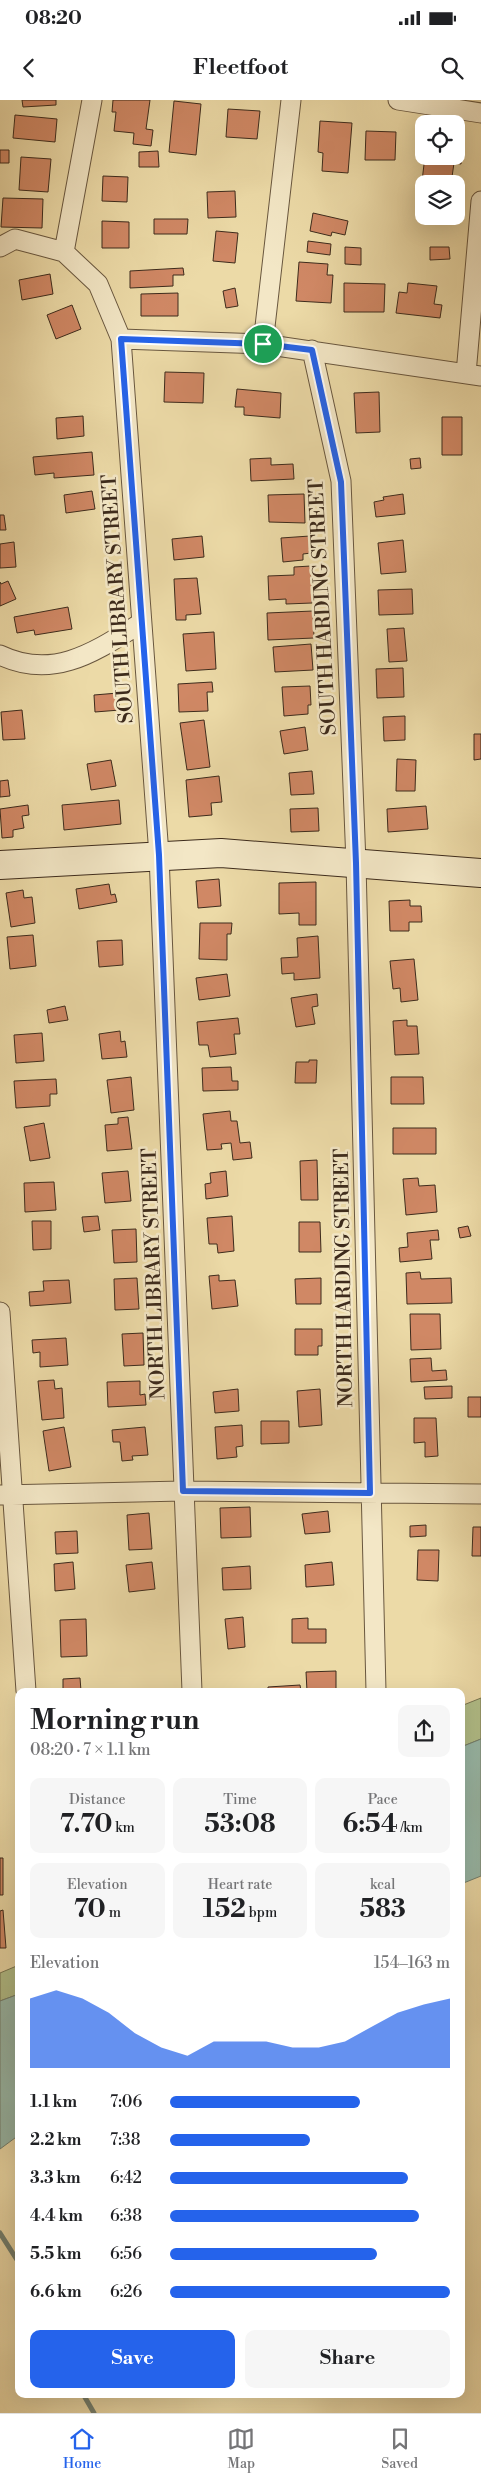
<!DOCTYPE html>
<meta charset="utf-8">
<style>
body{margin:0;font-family:"Libre Bodoni",serif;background:#f6f6f6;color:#202124;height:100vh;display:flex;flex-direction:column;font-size:19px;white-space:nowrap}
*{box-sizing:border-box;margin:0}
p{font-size:16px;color:#757577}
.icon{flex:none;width:28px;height:28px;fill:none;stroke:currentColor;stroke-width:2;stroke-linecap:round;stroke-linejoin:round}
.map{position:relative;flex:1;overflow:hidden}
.panel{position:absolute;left:15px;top:1588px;width:450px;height:710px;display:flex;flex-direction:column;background:#fff;border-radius:10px;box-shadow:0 5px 20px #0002}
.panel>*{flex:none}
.controls{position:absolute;left:415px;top:15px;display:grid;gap:10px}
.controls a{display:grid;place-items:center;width:50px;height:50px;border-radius:10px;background:#fff;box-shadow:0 5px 20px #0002;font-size:25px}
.pin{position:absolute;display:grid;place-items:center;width:42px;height:42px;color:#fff;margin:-21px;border:2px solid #fff;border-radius:50%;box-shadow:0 1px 5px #0007}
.round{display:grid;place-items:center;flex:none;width:52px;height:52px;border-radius:10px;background:#f6f6f6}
.head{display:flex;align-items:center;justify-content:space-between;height:85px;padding:0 15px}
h1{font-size:28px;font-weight:800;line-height:38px}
.figures{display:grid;grid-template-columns:repeat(3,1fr);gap:8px;height:85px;padding:5px 15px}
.figures div{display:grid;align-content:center;border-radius:10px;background:#f6f6f6;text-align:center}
.figures b{font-size:25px;font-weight:800}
.figures small{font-size:14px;font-weight:400}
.figures p{font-size:14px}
.chart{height:140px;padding:10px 15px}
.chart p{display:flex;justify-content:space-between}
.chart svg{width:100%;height:90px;margin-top:5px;fill:#2563eb;opacity:.7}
.button{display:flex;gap:10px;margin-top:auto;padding:10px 15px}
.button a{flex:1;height:58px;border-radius:10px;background:#2563eb;color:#fff;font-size:20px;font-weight:800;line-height:58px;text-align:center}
.button a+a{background:#f6f6f6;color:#202124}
ul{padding:0 15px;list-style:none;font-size:16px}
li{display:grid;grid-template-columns:80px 60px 1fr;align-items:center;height:38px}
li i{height:12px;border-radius:6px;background:#2563eb}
.status{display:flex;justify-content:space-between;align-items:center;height:35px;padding:0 25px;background:#fff;direction:ltr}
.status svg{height:14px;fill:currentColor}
header{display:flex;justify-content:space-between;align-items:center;height:65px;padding:0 15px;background:#fff;font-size:22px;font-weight:800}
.dock{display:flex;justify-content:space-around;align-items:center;height:70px;border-top:1px solid #e0e0e0;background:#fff;font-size:14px;color:#757577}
.dock a{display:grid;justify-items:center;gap:2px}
.dock .current{color:#2563eb}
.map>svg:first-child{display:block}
</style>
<div class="status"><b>08:20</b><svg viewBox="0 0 49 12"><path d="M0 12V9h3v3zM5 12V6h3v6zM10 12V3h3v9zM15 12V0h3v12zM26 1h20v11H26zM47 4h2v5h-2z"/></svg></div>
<header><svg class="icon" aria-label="back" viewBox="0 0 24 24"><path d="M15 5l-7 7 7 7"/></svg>Fleetfoot<svg class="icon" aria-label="search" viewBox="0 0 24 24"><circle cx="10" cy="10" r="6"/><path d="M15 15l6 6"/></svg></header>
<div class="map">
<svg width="481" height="2313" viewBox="0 0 481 2313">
<rect width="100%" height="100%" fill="#ecdaa7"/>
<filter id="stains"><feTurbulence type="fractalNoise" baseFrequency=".004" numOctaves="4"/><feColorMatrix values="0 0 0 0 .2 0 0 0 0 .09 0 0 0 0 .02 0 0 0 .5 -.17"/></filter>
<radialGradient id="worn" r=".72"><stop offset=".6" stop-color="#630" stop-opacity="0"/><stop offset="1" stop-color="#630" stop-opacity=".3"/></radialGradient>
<path fill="#b3c08a" stroke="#787653" d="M481 1598V1639L461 1647V1606Z
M19 1865V1894L0 1901V1873Z"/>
<path fill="#99baaa" stroke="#748171" d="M481 1639V1776L461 1784V1647Z
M19 1894V2035L0 2049V1901Z"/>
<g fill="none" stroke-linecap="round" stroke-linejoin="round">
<path stroke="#748171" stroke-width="5" d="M0 2133 19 2163
M83 2294 94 2313"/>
</g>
<path fill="#d08865" stroke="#3d2b1c" d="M22 0H56V5L23 7Z
M113 0H150L146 29 153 30 151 46 133 44 134 33 114 31 116 12H112Z
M174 1 201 4 196 55 169 52Z
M228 9 260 11 257 39 226 37Z
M15 15 57 19 55 42 13 38Z
M320 21 352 23 348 73 322 71 323 53 318 52Z
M366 31 396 32 395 60H365Z
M456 49H463L461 64 454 63 451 84H424V99L420 98 425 56H456Z
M0 50H9V63H0Z
M158 51 159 67H139V52Z
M21 57 51 59 48 92 19 90Z
M103 76 128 77 127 102 102 101Z
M235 91 236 117 208 118 207 92Z
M3 98 43 99 42 128 1 127Z
M313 113 348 121 345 135 332 132 331 136 310 131Z
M154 119H188L187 134H154Z
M102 121 129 122V148H102Z
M216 131 238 133 235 163 213 161Z
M308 141 331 144 330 155 307 152Z
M345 147 361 148V165L345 164Z
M430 147H449L450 159 430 160Z
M299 162 328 164 327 175H333L331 203 296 201Z
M183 168 184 175H173V186L130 188V171Z
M50 174 53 194 22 200 19 180Z
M344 183 385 184 384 212H344Z
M408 183 437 186 434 204 442 205 440 218 396 213 399 192 407 193Z
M235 188 238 206 226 208 223 191Z
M178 193V216H141V194Z
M72 205 81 229 56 239 47 215Z
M165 272 204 273 203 303 164 302Z
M237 289 281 293 280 318 244 315V307H235Z
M379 292 380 332 356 333 354 293Z
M83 316 84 336 57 339 56 318Z
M442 317H462V355H442Z
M92 352 94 375 54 378V373L35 375 33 357Z
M271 358V365L293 364 294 379 251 381 250 359Z
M420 358 421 368 411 369 410 359Z
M92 391 95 409 66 413 64 395Z
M304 394 305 423 269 422 268 395Z
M403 394 405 414 376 417 374 402 384 400 383 397Z
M0 415H4L6 430H0Z
M202 436 204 457 174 460 172 439Z
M310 436 311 453 303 454V460L283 462 281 438Z
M403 440 406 472 381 474 378 443Z
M14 442 16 467 0 468V444Z
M311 466 312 503 286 504V499L269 500 268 476 294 475V467Z
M197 478 201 514 186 515V520H176L174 479Z
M8 481 16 499 0 506V482L1 484Z
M412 489 413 514 379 515 378 490Z
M68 507 72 529 35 535 34 530 17 533 14 517Z
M313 511 314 538 268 540 267 513Z
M404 528 407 561 389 562 387 529Z
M214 532 216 569 186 571 183 534Z
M311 544 313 570 275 572 273 547Z
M403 568 404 597 377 598 376 569Z
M212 582 213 592H207L208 611 179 612 178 584Z
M310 586 311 605H308V614L284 616 282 587Z
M118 593 120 610 95 612 94 595Z
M22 610 25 639 3 640 1 612Z
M405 616V640L384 641 383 617Z
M204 620 210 667 187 670 180 623Z
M305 627 308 650 284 654 280 631Z
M474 634H481V659L474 660Z
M397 659 416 660 415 691H396Z
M111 660 116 686 91 690 87 664Z
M312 671 314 694 291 695 289 673Z
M219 676 222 702 211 703 212 715 189 717 186 680Z
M8 680 10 696 0 697V681Z
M119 700 121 724 64 730 62 705Z
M28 705 29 715 22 716 24 728 13 730V737L2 738 0 709Z
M426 706 428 729 388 732 387 709Z
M318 708 319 731 291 732 290 709Z
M219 779 221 806 198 808 196 781Z
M316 782V825H299V813L279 814V783Z
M109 784 111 795 115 794 117 802 79 809 76 789Z
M23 790 24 798 32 797 35 823 11 827 6 793Z
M410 800V806H421L422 822H409V831H390L389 801Z
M200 823H232L231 834H227V860L199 859Z
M33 835 36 866 10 869 7 837Z
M318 836 320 878 294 880V873L282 874 281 858 298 857 297 838Z
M122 840 123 865 99 867 97 841Z
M414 859 418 900 401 902 400 888 393 889 390 861Z
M227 874 230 896 199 900 196 878Z
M317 894 318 906 312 907 315 924 296 927 291 898Z
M65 906 68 920 49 923 47 910Z
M238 918 240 934H234L236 954 210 957 208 945H199L197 922Z
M407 920V926H417L419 954 395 955 393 921Z
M120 931 121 942 125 941 127 957 102 959 99 934Z
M42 933 44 961 16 963 14 935Z
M309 960H317L316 983H295L296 962H309Z
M231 967 232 981H238V990L203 991 202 968Z
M131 977 134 1010 111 1013 107 980Z
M391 977H423L424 1004H391Z
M56 979 57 994H50V1006L16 1008 14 981Z
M230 1011 231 1021H237L240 1043 250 1042 252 1058 233 1060 231 1043 221 1044 222 1049 207 1050 203 1014Z
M128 1017 132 1049 107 1051 105 1025 118 1024V1018Z
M44 1023 50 1058 30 1061 24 1027Z
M393 1028H436V1054H393Z
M317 1060 318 1100H301L300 1061Z
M128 1071 131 1101 105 1103 102 1073Z
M226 1071 228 1096 206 1099 205 1084 211 1083 210 1073Z
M418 1078 419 1086 435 1085 437 1112 406 1115 403 1079Z
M54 1082 56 1110 25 1112 24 1083Z
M98 1116 100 1130 84 1132 82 1117Z
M232 1116 234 1151 218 1153 217 1144H209L207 1118Z
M32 1121H51V1149L33 1150Z
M299 1122H320L321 1152H299Z
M468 1126 471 1136 460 1138 458 1128Z
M136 1129 137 1162 114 1163 112 1130Z
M438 1130 439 1140H430L432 1159 400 1162 399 1148 408 1147 407 1133Z
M420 1172 421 1179 451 1178 452 1203 407 1204 406 1173Z
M219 1175V1181L235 1180 238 1206 212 1209 209 1176Z
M137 1178 139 1209 115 1210 114 1179Z
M321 1178V1204H296L295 1179Z
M69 1180 71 1203 30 1206 29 1192 44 1191 43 1181Z
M410 1214H440L441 1249 411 1250Z
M295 1229H322V1246H318V1255H295Z
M143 1233 144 1265 124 1266 122 1234Z
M66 1238 68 1265 40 1267V1252L33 1253 32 1240Z
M431 1258 432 1271 446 1270 447 1280 411 1282 410 1259Z
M54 1280 55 1289 62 1288 64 1318 42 1320 38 1281Z
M140 1281V1295L145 1294 146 1305 108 1307 107 1282Z
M452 1286V1298L425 1299 424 1287Z
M238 1289 239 1311 215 1313 213 1292Z
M320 1289 322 1325 299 1327 297 1291Z
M468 1297H481V1317H468Z
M414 1318H436L438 1356 425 1357V1342L414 1343Z
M261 1321H289V1343L261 1344Z
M242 1325 243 1346 236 1347 237 1357 217 1359 215 1327Z
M64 1327 71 1367 49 1371 43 1331Z
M145 1327 148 1355 132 1356 133 1360 122 1361 120 1342H113L112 1330Z
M250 1407 251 1437 221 1438 220 1408Z
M328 1411 330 1432 305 1434 302 1414Z
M149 1413 152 1449 129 1450 127 1415Z
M426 1425V1436L410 1437V1426Z
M473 1427H481V1456H472Z
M77 1431 78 1453 56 1454 55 1432Z
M418 1450H439L438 1481 417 1480Z
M73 1462 75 1489 55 1491 54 1464Z
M152 1462 155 1489 129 1492 126 1465Z
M332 1462 334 1485 306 1487 305 1465Z
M250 1466 251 1489 223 1490 222 1468Z
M243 1517 245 1547 228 1549 225 1519Z
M308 1518V1529H326V1543H292V1519Z
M86 1519 87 1556 61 1557 60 1520Z
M336 1571V1591H307L306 1572Z
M80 1578 81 1591H63V1579Z
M300 1585 301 1591H268V1587Z
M0 1758H3V1795H0Z
M3 1810 6 1848H0V1811Z"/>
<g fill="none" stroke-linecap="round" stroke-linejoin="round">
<defs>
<path id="street" d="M398 0 481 13
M0 147 15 139 64 152 98 184 121 239 159 755 192 1591
M64 152 92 0
M121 239 263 244 481 276
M263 244 291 0
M312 250 341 381 356 763 376 1591
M466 274 481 101
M0 555C54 581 96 551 141 523
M0 1212 26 1591
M0 1395 183 1391 481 1394"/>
<path id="secondary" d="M0 765 221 753 481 773"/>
</defs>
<use href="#street" stroke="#69573f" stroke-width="21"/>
<use href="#secondary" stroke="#3d2b1c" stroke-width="30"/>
<use href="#street" stroke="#f3e7c6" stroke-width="19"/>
<use href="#secondary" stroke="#f3e7c6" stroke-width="28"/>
</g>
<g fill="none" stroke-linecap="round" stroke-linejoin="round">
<defs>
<path id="route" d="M121 239 263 244 312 250 341 382 356 763 370 1393 183 1391 159 755Z"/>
</defs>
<use href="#route" stroke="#fff" stroke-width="10"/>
<use href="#route" stroke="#2563eb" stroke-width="6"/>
</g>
<g text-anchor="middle" stroke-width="5" stroke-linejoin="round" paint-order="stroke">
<g font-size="20" fill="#3d2b1c" stroke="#f3e7c6">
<text transform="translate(117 499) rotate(-94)" y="7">SOUTH LIBRARY STREET</text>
<text transform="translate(322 507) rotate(-93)" y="7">SOUTH HARDING STREET</text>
<text transform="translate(153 1174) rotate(-92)" y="7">NORTH LIBRARY STREET</text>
<text transform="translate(343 1178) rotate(-91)" y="7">NORTH HARDING STREET</text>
</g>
</g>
<rect width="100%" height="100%" filter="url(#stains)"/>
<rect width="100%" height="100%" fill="url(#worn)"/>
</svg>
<div class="controls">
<a><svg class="icon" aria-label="locate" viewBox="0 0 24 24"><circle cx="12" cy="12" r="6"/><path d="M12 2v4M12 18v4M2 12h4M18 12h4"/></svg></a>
<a><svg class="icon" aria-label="layers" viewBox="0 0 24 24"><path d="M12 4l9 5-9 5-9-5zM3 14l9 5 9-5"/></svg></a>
</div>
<div class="pin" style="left:263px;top:244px;background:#1e9e55"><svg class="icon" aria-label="arrive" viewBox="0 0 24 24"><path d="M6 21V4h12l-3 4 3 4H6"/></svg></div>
<section class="panel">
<div class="head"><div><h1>Morning run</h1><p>08:20 · 7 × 1.1 km</p></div><a class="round"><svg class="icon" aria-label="share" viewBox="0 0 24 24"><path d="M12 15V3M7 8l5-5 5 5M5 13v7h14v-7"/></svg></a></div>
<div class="figures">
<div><p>Distance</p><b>7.70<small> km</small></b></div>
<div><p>Time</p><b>53:08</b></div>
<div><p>Pace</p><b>6:54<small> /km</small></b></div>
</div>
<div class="figures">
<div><p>Elevation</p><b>70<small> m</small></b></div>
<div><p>Heart rate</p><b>152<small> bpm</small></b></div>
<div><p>kcal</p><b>583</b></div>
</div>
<div class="chart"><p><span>Elevation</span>154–163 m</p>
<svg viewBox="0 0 160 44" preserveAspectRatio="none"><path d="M0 44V10L10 6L20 10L30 17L40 27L50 34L60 38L70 31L80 31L90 31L100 34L110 34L120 31L130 24L140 17L150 13L160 10V44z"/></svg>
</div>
<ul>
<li><b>1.1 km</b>7:06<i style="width:68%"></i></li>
<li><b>2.2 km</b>7:38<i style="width:50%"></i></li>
<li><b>3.3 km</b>6:42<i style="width:85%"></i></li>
<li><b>4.4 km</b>6:38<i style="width:89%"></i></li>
<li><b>5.5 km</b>6:56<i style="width:74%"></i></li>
<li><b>6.6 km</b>6:26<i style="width:100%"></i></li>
</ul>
<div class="button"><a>Save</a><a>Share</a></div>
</section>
</div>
<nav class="dock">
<a class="current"><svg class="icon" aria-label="home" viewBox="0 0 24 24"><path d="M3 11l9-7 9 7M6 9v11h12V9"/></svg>Home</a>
<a><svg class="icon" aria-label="map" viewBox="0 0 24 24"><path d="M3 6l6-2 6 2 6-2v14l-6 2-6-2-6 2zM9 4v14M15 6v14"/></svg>Map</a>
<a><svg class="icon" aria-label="saved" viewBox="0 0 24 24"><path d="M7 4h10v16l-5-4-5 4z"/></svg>Saved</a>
</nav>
